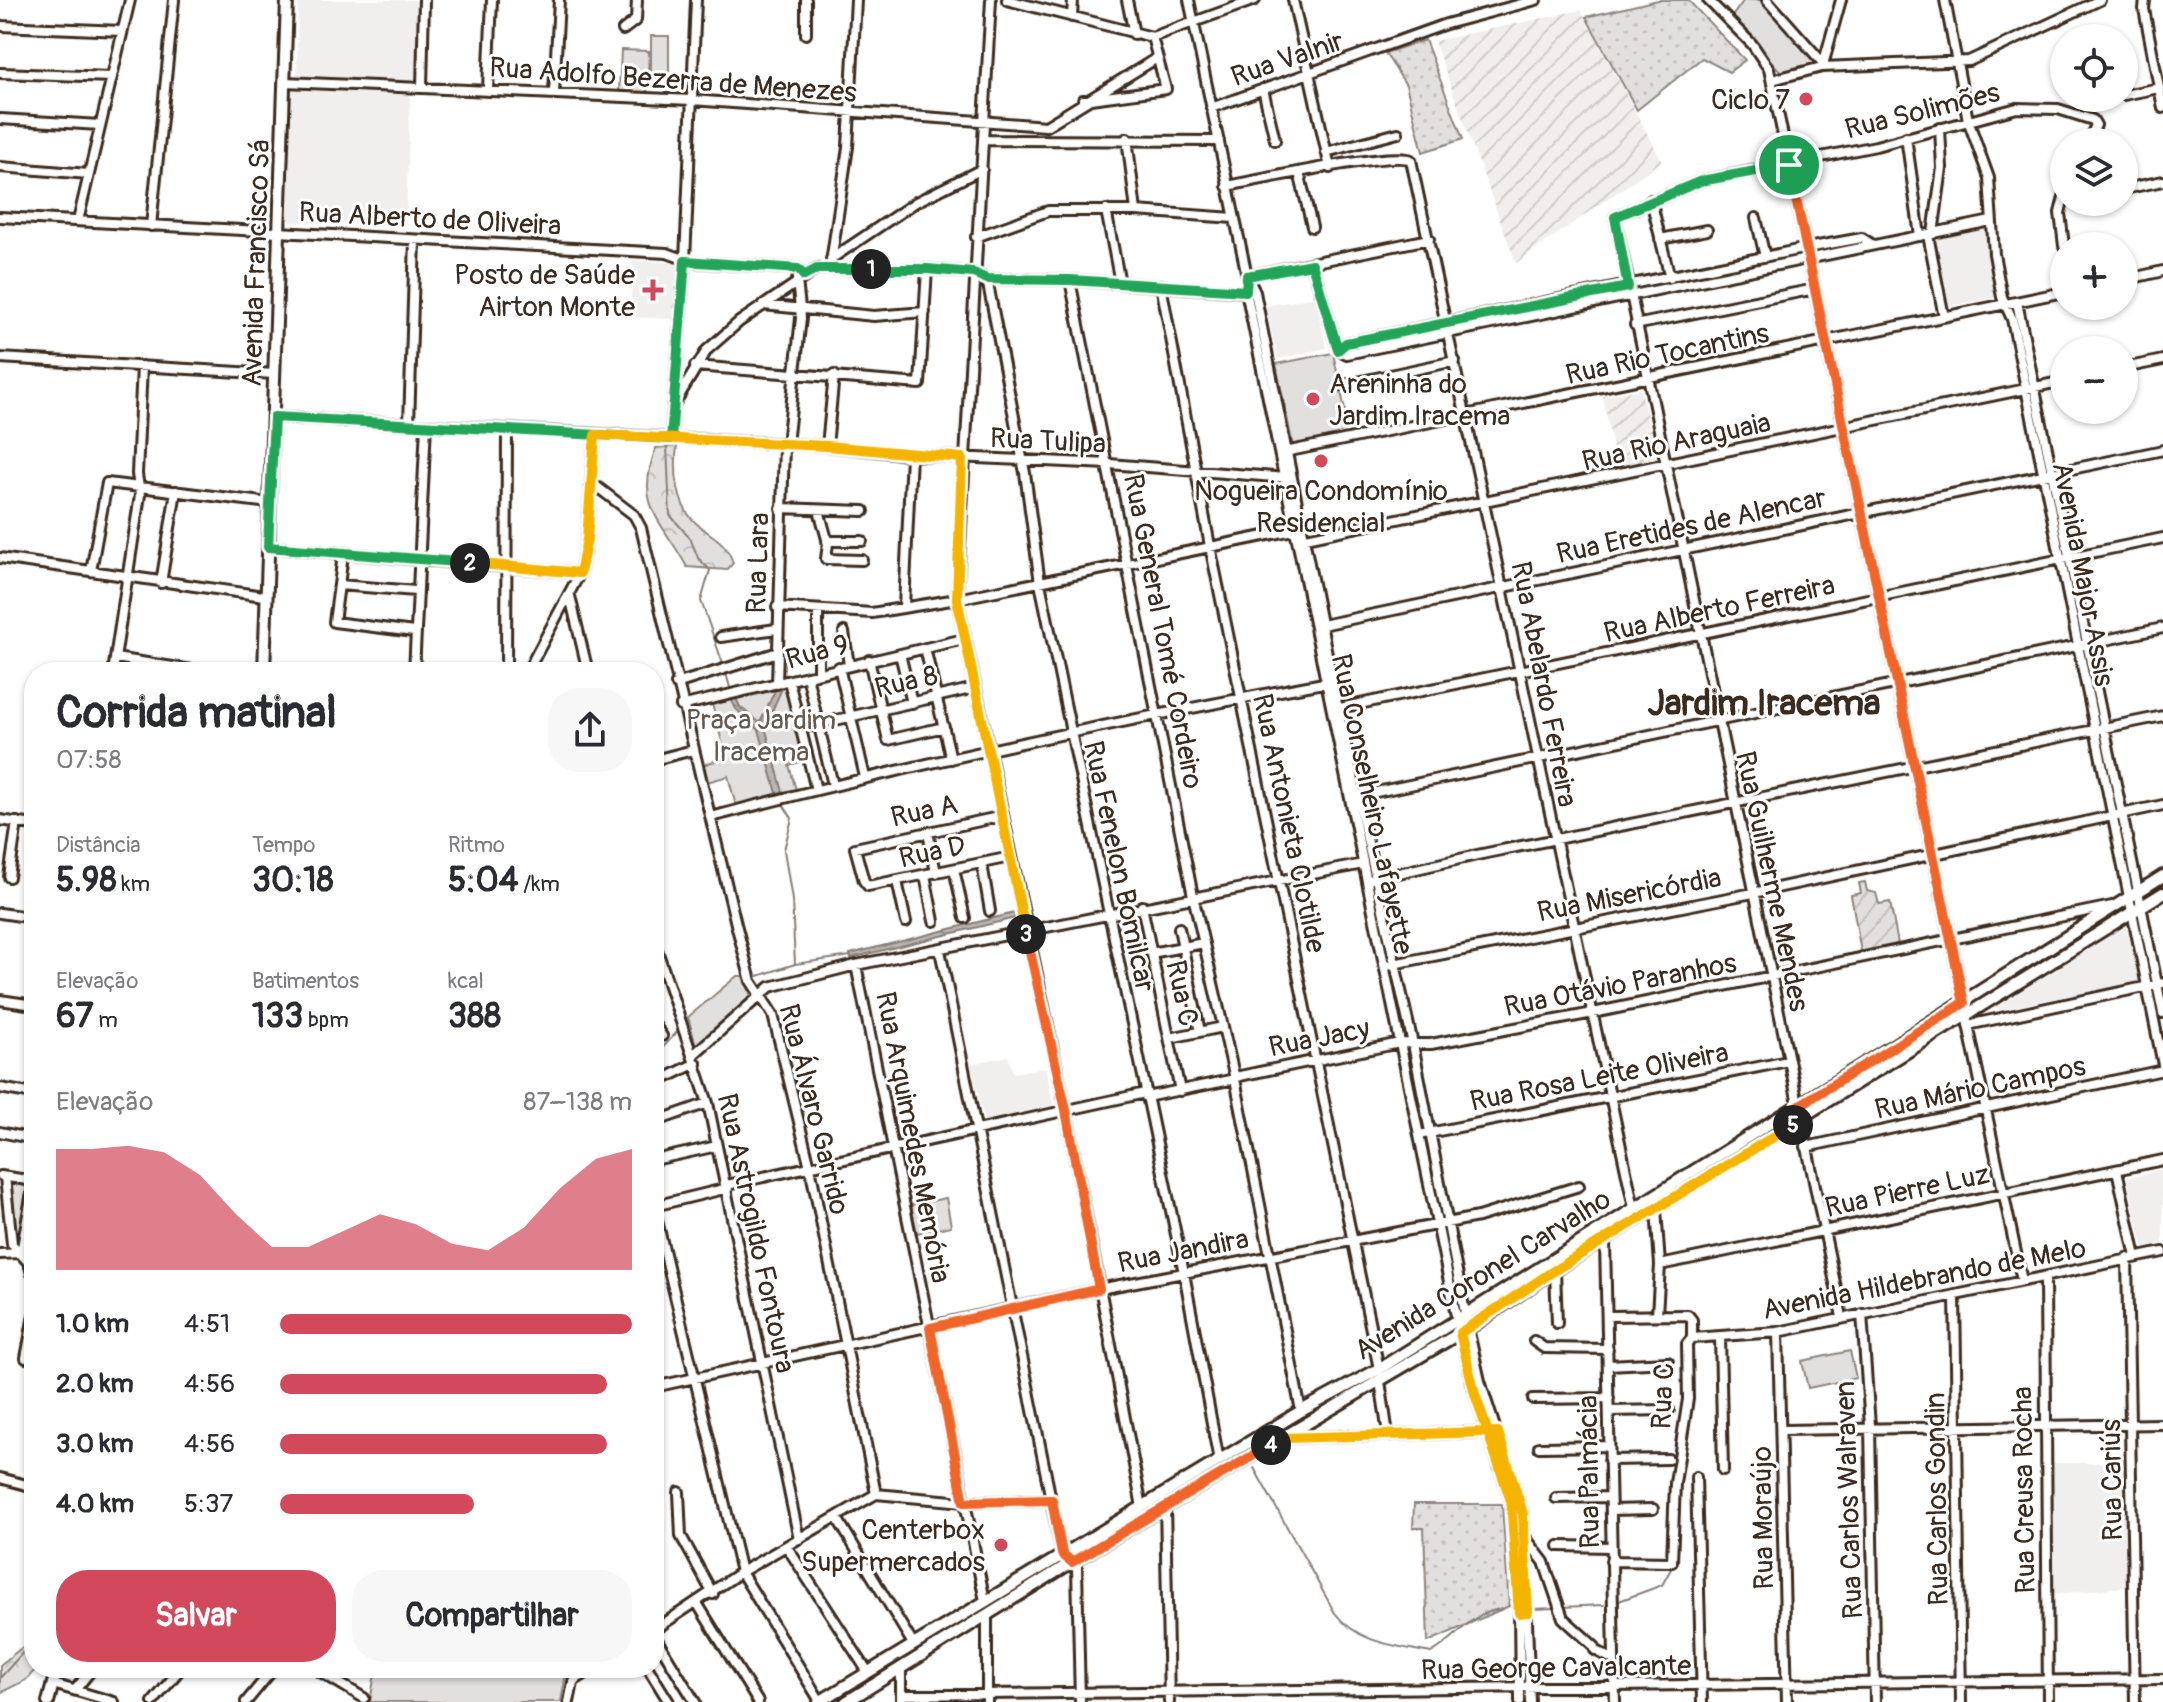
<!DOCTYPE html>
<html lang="pt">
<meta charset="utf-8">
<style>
body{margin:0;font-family:Pangolin,sans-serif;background:#f7f7f7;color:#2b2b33;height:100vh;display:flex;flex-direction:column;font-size:30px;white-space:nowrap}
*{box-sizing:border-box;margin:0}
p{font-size:26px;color:#7c7c81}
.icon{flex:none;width:44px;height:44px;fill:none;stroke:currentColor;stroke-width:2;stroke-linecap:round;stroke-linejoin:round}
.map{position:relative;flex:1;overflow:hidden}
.side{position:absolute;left:24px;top:662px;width:640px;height:1016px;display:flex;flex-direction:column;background:#fff;border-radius:32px;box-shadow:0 2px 6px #0004}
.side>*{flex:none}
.buttons{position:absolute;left:2050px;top:24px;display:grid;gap:16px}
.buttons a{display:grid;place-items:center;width:88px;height:88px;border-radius:50%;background:#fff;box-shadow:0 2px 6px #0004;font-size:40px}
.pin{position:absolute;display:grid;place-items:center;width:68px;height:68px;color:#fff;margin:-34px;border:4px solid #fff;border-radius:50%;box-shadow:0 2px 8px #0007}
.km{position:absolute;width:40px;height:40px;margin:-20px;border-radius:50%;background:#222;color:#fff;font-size:22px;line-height:40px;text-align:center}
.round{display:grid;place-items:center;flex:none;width:84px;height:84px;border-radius:32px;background:#f7f7f7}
.summary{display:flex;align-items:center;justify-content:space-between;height:136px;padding:0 32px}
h1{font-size:44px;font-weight:800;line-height:60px}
.metrics{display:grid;grid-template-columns:repeat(3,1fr);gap:12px;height:136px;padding:8px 32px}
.metrics div{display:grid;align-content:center}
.metrics b{font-size:34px;font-weight:800}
.metrics small{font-size:22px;font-weight:400}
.metrics p{font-size:22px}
.chart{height:224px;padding:16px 32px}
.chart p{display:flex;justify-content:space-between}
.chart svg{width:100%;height:144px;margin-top:8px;fill:#d1495b;opacity:.7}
.cta{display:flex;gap:16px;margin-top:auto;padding:16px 32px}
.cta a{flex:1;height:92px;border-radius:32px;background:#d1495b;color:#fff;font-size:32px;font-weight:800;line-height:92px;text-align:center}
.cta a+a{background:#f7f7f7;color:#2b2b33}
ul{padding:0 32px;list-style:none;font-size:26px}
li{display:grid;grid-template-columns:128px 96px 1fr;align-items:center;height:60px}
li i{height:20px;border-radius:10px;background:#d1495b}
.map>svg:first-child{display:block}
</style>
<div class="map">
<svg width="2163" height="1702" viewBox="0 0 2163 1702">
<defs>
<pattern id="industrial-furrows" width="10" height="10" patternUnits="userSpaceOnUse" patternTransform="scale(2)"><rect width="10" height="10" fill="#f1efee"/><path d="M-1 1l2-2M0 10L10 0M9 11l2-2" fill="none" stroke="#d0cdcc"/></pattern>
<pattern id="grass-dots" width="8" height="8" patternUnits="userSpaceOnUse" patternTransform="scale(2)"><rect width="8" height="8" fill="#e2e0de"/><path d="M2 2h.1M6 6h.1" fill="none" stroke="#c3c0be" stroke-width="1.8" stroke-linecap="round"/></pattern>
<pattern id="forest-crowns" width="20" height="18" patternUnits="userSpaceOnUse" patternTransform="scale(2)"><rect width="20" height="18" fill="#e2e0de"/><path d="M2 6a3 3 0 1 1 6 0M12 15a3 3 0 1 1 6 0" fill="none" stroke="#c3c0be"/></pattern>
<pattern id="garden-furrows" width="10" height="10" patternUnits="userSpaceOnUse" patternTransform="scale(2)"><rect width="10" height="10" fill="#e2e0de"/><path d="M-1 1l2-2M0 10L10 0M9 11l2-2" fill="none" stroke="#c3c0be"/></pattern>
<pattern id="water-ripples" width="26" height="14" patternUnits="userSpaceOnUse" patternTransform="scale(2)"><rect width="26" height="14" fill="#bcb6b3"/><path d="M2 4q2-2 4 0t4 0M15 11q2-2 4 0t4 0" fill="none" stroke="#9a9491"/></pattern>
</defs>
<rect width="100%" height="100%" fill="#fff"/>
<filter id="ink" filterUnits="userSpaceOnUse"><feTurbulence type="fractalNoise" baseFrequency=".0125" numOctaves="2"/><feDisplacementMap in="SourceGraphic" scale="16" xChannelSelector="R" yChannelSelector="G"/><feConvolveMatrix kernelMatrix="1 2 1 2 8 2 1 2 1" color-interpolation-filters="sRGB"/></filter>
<g filter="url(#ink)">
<path fill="#f1efee" d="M298 0H419L417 82 297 76Z
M291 88 410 94 406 226 288 222Z
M1985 226 1999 297 1946 307 1933 237Z
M633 260 677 263 674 319 630 317Z
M1315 297 1326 348 1278 359 1265 306Z
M2126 926 2140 981 1998 1010 1996 1007Z
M1008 1056 1013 1073 1046 1067 1053 1105 984 1121 971 1064Z
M2163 1169V1244L2143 1248 2127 1178Z
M2052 1463H2124L2125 1587 2053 1594Z"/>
<path fill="url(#industrial-furrows)" d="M1581 10 1662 161 1516 263 1434 41Z
M1641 389 1656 458 1616 466 1603 396Z"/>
<path fill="url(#grass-dots)" stroke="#8e857e" stroke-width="2" d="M1658 0H1688L1745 60 1729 72 1702 58 1637 110 1586 17Z
M1425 40 1463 139 1423 152 1406 85 1385 53Z
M1414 1504H1502L1509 1606 1428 1642 1424 1528H1413Z"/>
<path fill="url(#forest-crowns)" stroke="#8e857e" stroke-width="2" d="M677 446C674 470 676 506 696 523 713 538 726 540 733 563L727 570 687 567C661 519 634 506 656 448Z
M34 1638 37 1668 26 1680 0 1693V1665Z"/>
<path fill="#e2e0de" stroke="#8e857e" stroke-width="2" d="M1744 0H1761L1816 64 1781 72 1731 18Z
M651 36H669V73H651Z
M621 50 649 51 647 93 619 91Z
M1333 353 1350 434 1293 446 1276 364Z
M789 684 807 760 789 765 796 790 736 806 728 776 707 782 703 765 726 757 712 704Z
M737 976H745L752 1001 696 1045 688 1017Z
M6 1181 32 1184 20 1248 13 1245Z
M946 1198 951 1226 917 1233 911 1205Z
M1850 1351 1856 1378 1808 1388 1802 1361Z
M376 1668H567L561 1702H370Z"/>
<path fill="url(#garden-furrows)" stroke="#8e857e" stroke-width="2" d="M1865 882 1867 891 1876 893 1879 904 1890 902 1898 944 1861 952 1851 895 1861 893 1859 883Z"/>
<path fill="url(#water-ripples)" stroke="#887e77" stroke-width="2" d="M777 686H783L765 727 783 792 777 793 759 730 736 709 730 697 735 696 740 707 760 723Z
M1014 913 1015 918 851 958 850 954Z"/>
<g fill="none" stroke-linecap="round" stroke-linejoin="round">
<path stroke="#887e77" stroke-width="2" d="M667 446 670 515 690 538 698 558 710 570 701 601 723 664
M725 670 731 691
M782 803 792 818 784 850 792 900 795 964
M752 978 795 964 851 956
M654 1057 678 1031
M1254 1468 1335 1613C1359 1644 1395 1645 1431 1653 1458 1638 1471 1611 1503 1609
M1619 1601 1662 1585 1672 1567
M1562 1607 1604 1605
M1533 1609 1555 1608
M0 1678 34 1640"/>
<defs>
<path id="minor" d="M991 0 957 599 1066 1110 1142 1507
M1007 0 1152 37 1255 0
M1127 0 1134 34
M1189 0 1247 276 1255 292 1338 709 1413 1044 1468 1328 1480 1381 1523 1514 1530 1702
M1293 0 1330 168
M1708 0 1752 44 1769 69 1964 1003
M1767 0 1823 63
M1945 0 1968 120 1989 178 1994 254 2002 297 2012 319 2163 1065
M2145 0 2144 9 2163 108
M1072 17 1073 0
M0 26 122 31
M623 30 636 20 637 0
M806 34V0
M1823 65 1841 0
M0 73 112 77
M1772 80 1822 67 1969 61 2100 0
M285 82 692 100 1046 126
M422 87 424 0
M488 89 492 0
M1263 89 1275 140
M554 93 559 0
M2124 95 2159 88
M2106 99 2109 98
M1083 100 1166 89 1152 37
M1211 108 1446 24 1536 0
M0 119 100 125
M1046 126 1157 58
M1906 137 1920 236
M1127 138 1136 211
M983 140 1219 141
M1326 152 1398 133
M0 167 89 174
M1299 172 1312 227
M1227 186C1255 181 1394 150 1411 160L1634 1208
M2124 189 2163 181
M2064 197 2060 213 2064 246
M1651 200 1670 278
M1106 210 1120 283
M0 217 667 253 692 262 798 269 804 276
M1756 218 1765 257
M78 221 130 0
M151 226 174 0
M1933 234 1942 168 1940 128
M1928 235 1944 317
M976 237 1048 211H1136L1234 218
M1660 239 1707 230
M831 259 916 202 982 169
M1312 264 1338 350
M830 269 848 147 856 0
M1247 276 1429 239
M987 279 1025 473 1040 583 1184 1273 1219 1461
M1070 280 1193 896 1235 1079 1301 1411
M2124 280 2163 271
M1248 283 1246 291 1455 1311 1475 1394 1511 1501 1519 1607 1520 1702
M1161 285 1210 546 1379 1369
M2017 302 2163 1013
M763 305 874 316 925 312
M1635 325 1815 289
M1338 350 1347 354 1991 221
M1338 350 1346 343 1807 248 1862 238 1873 245
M0 358 275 374
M695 366 920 384 927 269
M2124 368 2163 360
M1343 385 1455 361
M673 406 707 350 739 322 817 269H927L973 273 987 279 1070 280 1248 292
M274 417 827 446 911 455 1109 464 1287 478
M409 424 415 240
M671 439 685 261 696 0
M787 444 801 318 797 280
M827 446 834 375
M1285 452 2064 292
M592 483 634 515 641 528 736 924 751 981 773 1015 810 1167 876 1494
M781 508 864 511
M819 510 828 543 826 559 862 560
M1301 539 2064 381
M827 541H862
M268 547 580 573
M343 555 334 622 414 632
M0 558 264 596
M91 571 107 483 270 503
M161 583 176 491
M339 585 416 591
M570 596 588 672
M777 607 872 613 957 599 1298 529
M904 607 911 455
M1322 625 2163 450
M844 632 849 665
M721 637 776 629
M925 648 951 759
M900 654 912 703
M115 658 205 672
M869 660 888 740 944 727
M839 667 865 777
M113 672 140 495 137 474 142 366
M414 672 426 425
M506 672 507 430
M527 672 580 573 587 539 595 435
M818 673V612
M807 676 833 785
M789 681 816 790
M676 684 775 653
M777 684 784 444
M681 706 964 639
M1335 709 2163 538
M801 728 975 688
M654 760 693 750
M1357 796 2163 628
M1003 816 855 848 864 881 868 886 1011 857
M711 817C915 763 1122 720 1329 682
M0 820 34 825
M928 832 936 873
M982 864 990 911
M954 869 965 918
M925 875 934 921
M9 877 17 822
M1373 879 1477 855 2163 716
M897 881 906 922
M1142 906 1180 1091
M0 913 34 918
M1179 928 1200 1032
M654 941 708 1103 799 1539
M940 950 1062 1554 1077 1567 1080 1702
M1151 953 1204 943
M856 965 985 1601
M1388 965 1753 893 2163 805
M0 1000 34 1005
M1966 1015 2022 1281
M654 1024 662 1036
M1968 1025 2163 983
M1170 1038 1223 1027
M693 1055 770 987 856 965 1363 864
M1235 1077 1400 1043 1431 1044 1593 1013 2112 906
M654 1084 696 1063
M0 1088 34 1094
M1146 1097 1235 1079
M654 1122 708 1103
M0 1132 34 1139
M1424 1134 1788 1061
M1806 1147 2163 1070
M654 1160 717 1146
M2117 1170 2136 1257
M1 1176 34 1181
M5 1177 12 1244 29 1263 32 1274
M727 1185 1145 1093
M654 1206 728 1188
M654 1208 741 1572 820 1701
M1656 1209 1660 1265 1657 1315
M1605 1242 1615 1702
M21 1253 34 1181
M0 1254 21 1253
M2127 1258 2135 1702
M1660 1265 2163 1160
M1555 1270 1557 1323
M2045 1277 2048 1702
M1955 1295 1961 1702
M1862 1314 1870 1426 1875 1702
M1607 1316 1688 1315 1692 1320V1338L1687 1344 1688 1399 1675 1483 1672 1562 1611 1561
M1842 1317 1615 217 1701 181 1876 146 2017 108 2058 109 2093 120 2096 125 2088 142
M1778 1332 1787 1702
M1720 1337 1723 1470
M1692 1338 1778 1332 2163 1252
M1534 1341 1544 1348 1608 1349
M26 1358 34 1315
M1608 1365 1668 1362
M1380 1381 1388 1434
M654 1387 1099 1289 1478 1217 1579 1186
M1533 1399 1609 1398
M1609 1411 1669 1410
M1782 1430 2163 1424
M1283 1438 1489 1432
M1539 1447 1609 1446
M1609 1460 1668 1459
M1696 1477 1702 1702
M0 1478 34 1487
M679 1492 681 1536 713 1594
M1556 1498 1610 1497
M1165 1503 1169 1702
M1611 1510 1653 1509
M837 1518 913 1644
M1525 1537 1544 1562 1563 1618 1595 1647V1650L1614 1660
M1559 1546 1610 1547
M787 1547 868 1672
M697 1603 758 1702
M654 1615 661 1626
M987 1615V1702
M654 1630 741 1572 876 1494 964 1502 1052 1500
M654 1635 695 1702
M314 1668 364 1698
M648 1668 669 1702
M901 1668V1702
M575 1680 594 1668
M53 1684 114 1702
M75 1690 93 1668
M901 1695 2163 1679
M153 1702 181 1668
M246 1702 274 1668
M569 1702 576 1668"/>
<path id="major" d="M264 672 287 0
M48 1702 57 1668
M819 1702 1301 1411 1379 1369 2163 876
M846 1702 1072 1562 1475 1324 1555 1270 2163 893"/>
</defs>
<use href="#minor" stroke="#3b2a1e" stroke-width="14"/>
<use href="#major" stroke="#3b2a1e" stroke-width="16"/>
<use href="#minor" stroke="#fff" stroke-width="8"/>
<use href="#major" stroke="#fff" stroke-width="10"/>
</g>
</g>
<g fill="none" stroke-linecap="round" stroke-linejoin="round" filter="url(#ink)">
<defs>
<path id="split-1" d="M871 269H927L973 273 987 279 1070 280 1246 291 1247 276 1312 264 1338 350 1346 343 1628 287 1615 217 1701 181 1789 165"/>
<path id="split-2" d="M470 563 268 547 274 417 671 439 685 261 798 269 804 276 817 269H871"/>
<path id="split-3" d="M470 563 580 573 587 539 595 435 827 446 962 458 957 599 1026 934"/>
<path id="split-4" d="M1026 934 1066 1110 1099 1289 930 1328 964 1502 1052 1500 1062 1554 1072 1562 1271 1445"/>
<path id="split-5" d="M1271 1445 1283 1438 1488 1432H1498L1523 1514 1528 1612 1519 1613 1511 1501 1475 1394 1460 1333 1555 1270 1793 1125"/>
<path id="split-6" d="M1789 165 1964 1003 1797 1107 1800 1120 1793 1125"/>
</defs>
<use href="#split-1" stroke="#fff" stroke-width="16"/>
<use href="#split-2" stroke="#fff" stroke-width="16"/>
<use href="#split-3" stroke="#fff" stroke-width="16"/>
<use href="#split-4" stroke="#fff" stroke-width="16"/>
<use href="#split-5" stroke="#fff" stroke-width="16"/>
<use href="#split-6" stroke="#fff" stroke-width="16"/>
<use href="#split-1" stroke="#22a559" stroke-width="10"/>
<use href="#split-2" stroke="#22a559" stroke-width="10"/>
<use href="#split-3" stroke="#f5b400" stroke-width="10"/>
<use href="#split-4" stroke="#f0652b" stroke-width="10"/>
<use href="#split-5" stroke="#f5b400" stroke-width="10"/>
<use href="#split-6" stroke="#f0652b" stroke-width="10"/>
</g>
<g fill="#d1495b" stroke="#fff" stroke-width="3">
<circle cx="1806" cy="99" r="8"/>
<path d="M649 278h8v8h8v8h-8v8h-8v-8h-8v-8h8z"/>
<circle cx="1313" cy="399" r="8"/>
<circle cx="1321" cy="461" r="8"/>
<circle cx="1001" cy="1545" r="8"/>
</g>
<g text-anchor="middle" stroke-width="6" stroke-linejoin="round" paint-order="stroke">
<g font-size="28" fill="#3b2a1e" stroke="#fff">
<text transform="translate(1287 58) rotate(-19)" y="10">Rua Valnir</text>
<text transform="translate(673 79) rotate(4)" y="10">Rua Adolfo Bezerra de Menezes</text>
<text transform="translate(1922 110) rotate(-14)" y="10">Rua Solimões</text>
<text transform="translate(430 218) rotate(3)" y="10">Rua Alberto de Oliveira</text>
<text transform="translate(255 263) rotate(-88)" y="10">Avenida Francisco Sá</text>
<text transform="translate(1667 353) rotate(-12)" y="10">Rua Rio Tocantins</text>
<text transform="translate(1048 440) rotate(3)" y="10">Rua Tulipa</text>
<text transform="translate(1676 441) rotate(-12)" y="10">Rua Rio Araguaia</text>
<text transform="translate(1691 525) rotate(-12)" y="10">Rua Eretides de Alencar</text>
<text transform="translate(757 563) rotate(-88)" y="10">Rua Lara</text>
<text transform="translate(2084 574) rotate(79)" y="10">Avenida Major Assis</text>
<text transform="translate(1719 608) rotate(-12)" y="10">Rua Alberto Ferreira</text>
<text transform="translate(1164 631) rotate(79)" y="10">Rua General Tomé Cordeiro</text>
<text transform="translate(817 651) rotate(-15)" y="10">Rua 9</text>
<text transform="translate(906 681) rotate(-13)" y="10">Rua 8</text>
<text transform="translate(1545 684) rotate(79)" y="10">Rua Abelardo Ferreira</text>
<text transform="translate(1373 804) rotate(78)" y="10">Rua Conselheiro Lafayette</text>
<text transform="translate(924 810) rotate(-12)" y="10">Rua A</text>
<text transform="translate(1290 823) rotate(78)" y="10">Rua Antonieta Clotilde</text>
<text transform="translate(932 851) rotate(-12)" y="10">Rua D</text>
<text transform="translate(1120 866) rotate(78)" y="10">Rua Fenelon Bomilcar</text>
<text transform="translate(1773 881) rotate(78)" y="10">Rua Guilherme Mendes</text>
<text transform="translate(1629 894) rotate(-11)" y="10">Rua Misericórdia</text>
<text transform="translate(1620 984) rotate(-11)" y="10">Rua Otávio Paranhos</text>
<text transform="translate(1183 993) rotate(78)" y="10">Rua C</text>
<text transform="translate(1319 1037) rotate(-11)" y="10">Rua Jacy</text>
<text transform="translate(1599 1076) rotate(-11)" y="10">Rua Rosa Leite Oliveira</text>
<text transform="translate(1980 1087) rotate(-12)" y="10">Rua Mário Campos</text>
<text transform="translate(815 1109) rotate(76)" y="10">Rua Álvaro Garrido</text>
<text transform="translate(914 1137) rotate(79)" y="10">Rua Arquimedes Memória</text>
<text transform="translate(1907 1190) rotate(-12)" y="10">Rua Pierre Luz</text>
<text transform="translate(757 1233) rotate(78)" y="10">Rua Astrogildo Fontoura</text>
<text transform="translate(1183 1250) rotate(-11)" y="10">Rua Jandira</text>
<text transform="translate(1482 1274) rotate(-32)" y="10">Avenida Coronel Carvalho</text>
<text transform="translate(1924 1278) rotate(-11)" y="10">Avenida Hildebrando de Melo</text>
<text transform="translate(1662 1396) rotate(-87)" y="10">Rua C</text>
<text transform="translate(1588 1472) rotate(-91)" y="10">Rua Palmácia</text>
<text transform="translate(2111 1480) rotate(-91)" y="10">Rua Cariús</text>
<text transform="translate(2023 1490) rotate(-91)" y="10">Rua Creusa Rocha</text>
<text transform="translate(1936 1499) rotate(-91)" y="10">Rua Carlos Gondin</text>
<text transform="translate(1848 1500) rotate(-92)" y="10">Rua Carlos Walraven</text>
<text transform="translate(1762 1518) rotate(-91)" y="10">Rua Moraújo</text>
<text transform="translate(1556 1667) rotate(-1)" y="10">Rua George Cavalcante</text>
</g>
<g font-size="28" fill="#3b2a1e" stroke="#fff" text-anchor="end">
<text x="1790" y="109">Ciclo 7</text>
<text x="635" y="284">Posto de Saúde<tspan x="635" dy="32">Airton Monte</tspan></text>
<text x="1329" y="393" text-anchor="start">Areninha do<tspan x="1329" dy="32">Jardim Iracema</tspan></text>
<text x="1321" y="500" text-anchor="middle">Nogueira Condomínio<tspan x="1321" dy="32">Residencial</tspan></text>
<text x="985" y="1539">Centerbox<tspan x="985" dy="32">Supermercados</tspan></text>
</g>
<g font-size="28" fill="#65584e" stroke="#fff">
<text x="761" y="729">Praça Jardim<tspan x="761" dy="32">Iracema</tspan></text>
</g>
<g font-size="36" font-weight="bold" fill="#3b2a1e" stroke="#fff">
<text x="1764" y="715">Jardim Iracema</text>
</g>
</g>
</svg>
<div class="buttons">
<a><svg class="icon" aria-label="locate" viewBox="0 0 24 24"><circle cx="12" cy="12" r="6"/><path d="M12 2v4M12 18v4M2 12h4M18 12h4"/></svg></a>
<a><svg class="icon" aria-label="layers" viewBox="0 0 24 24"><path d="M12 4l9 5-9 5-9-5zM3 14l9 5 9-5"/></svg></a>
<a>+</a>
<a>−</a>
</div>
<div class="pin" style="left:1789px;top:165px;background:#1e9e55"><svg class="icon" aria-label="arrive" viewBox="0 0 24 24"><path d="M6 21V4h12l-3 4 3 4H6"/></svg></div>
<b class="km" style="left:871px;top:269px">1</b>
<b class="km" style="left:470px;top:563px">2</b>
<b class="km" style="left:1026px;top:934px">3</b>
<b class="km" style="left:1271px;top:1445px">4</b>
<b class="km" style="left:1793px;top:1125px">5</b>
<section class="side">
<div class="summary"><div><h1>Corrida matinal</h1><p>07:58</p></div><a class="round"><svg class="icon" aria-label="share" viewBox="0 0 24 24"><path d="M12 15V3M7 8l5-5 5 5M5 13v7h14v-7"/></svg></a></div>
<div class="metrics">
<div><p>Distância</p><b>5.98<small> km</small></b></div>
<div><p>Tempo</p><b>30:18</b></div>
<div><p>Ritmo</p><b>5:04<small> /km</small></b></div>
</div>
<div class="metrics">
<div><p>Elevação</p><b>67<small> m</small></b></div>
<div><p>Batimentos</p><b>133<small> bpm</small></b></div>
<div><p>kcal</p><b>388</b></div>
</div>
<div class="chart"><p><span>Elevação</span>87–138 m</p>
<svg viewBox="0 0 160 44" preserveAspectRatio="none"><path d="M0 44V7L10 7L20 6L30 8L40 15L50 27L60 37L70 37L80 32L90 27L100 30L110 36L120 38L130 31L140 19L150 10L160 7V44z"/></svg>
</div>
<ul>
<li><b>1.0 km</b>4:51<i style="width:100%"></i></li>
<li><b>2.0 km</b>4:56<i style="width:93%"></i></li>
<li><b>3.0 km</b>4:56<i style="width:93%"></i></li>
<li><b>4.0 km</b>5:37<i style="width:55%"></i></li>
</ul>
<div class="cta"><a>Salvar</a><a>Compartilhar</a></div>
</section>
</div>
